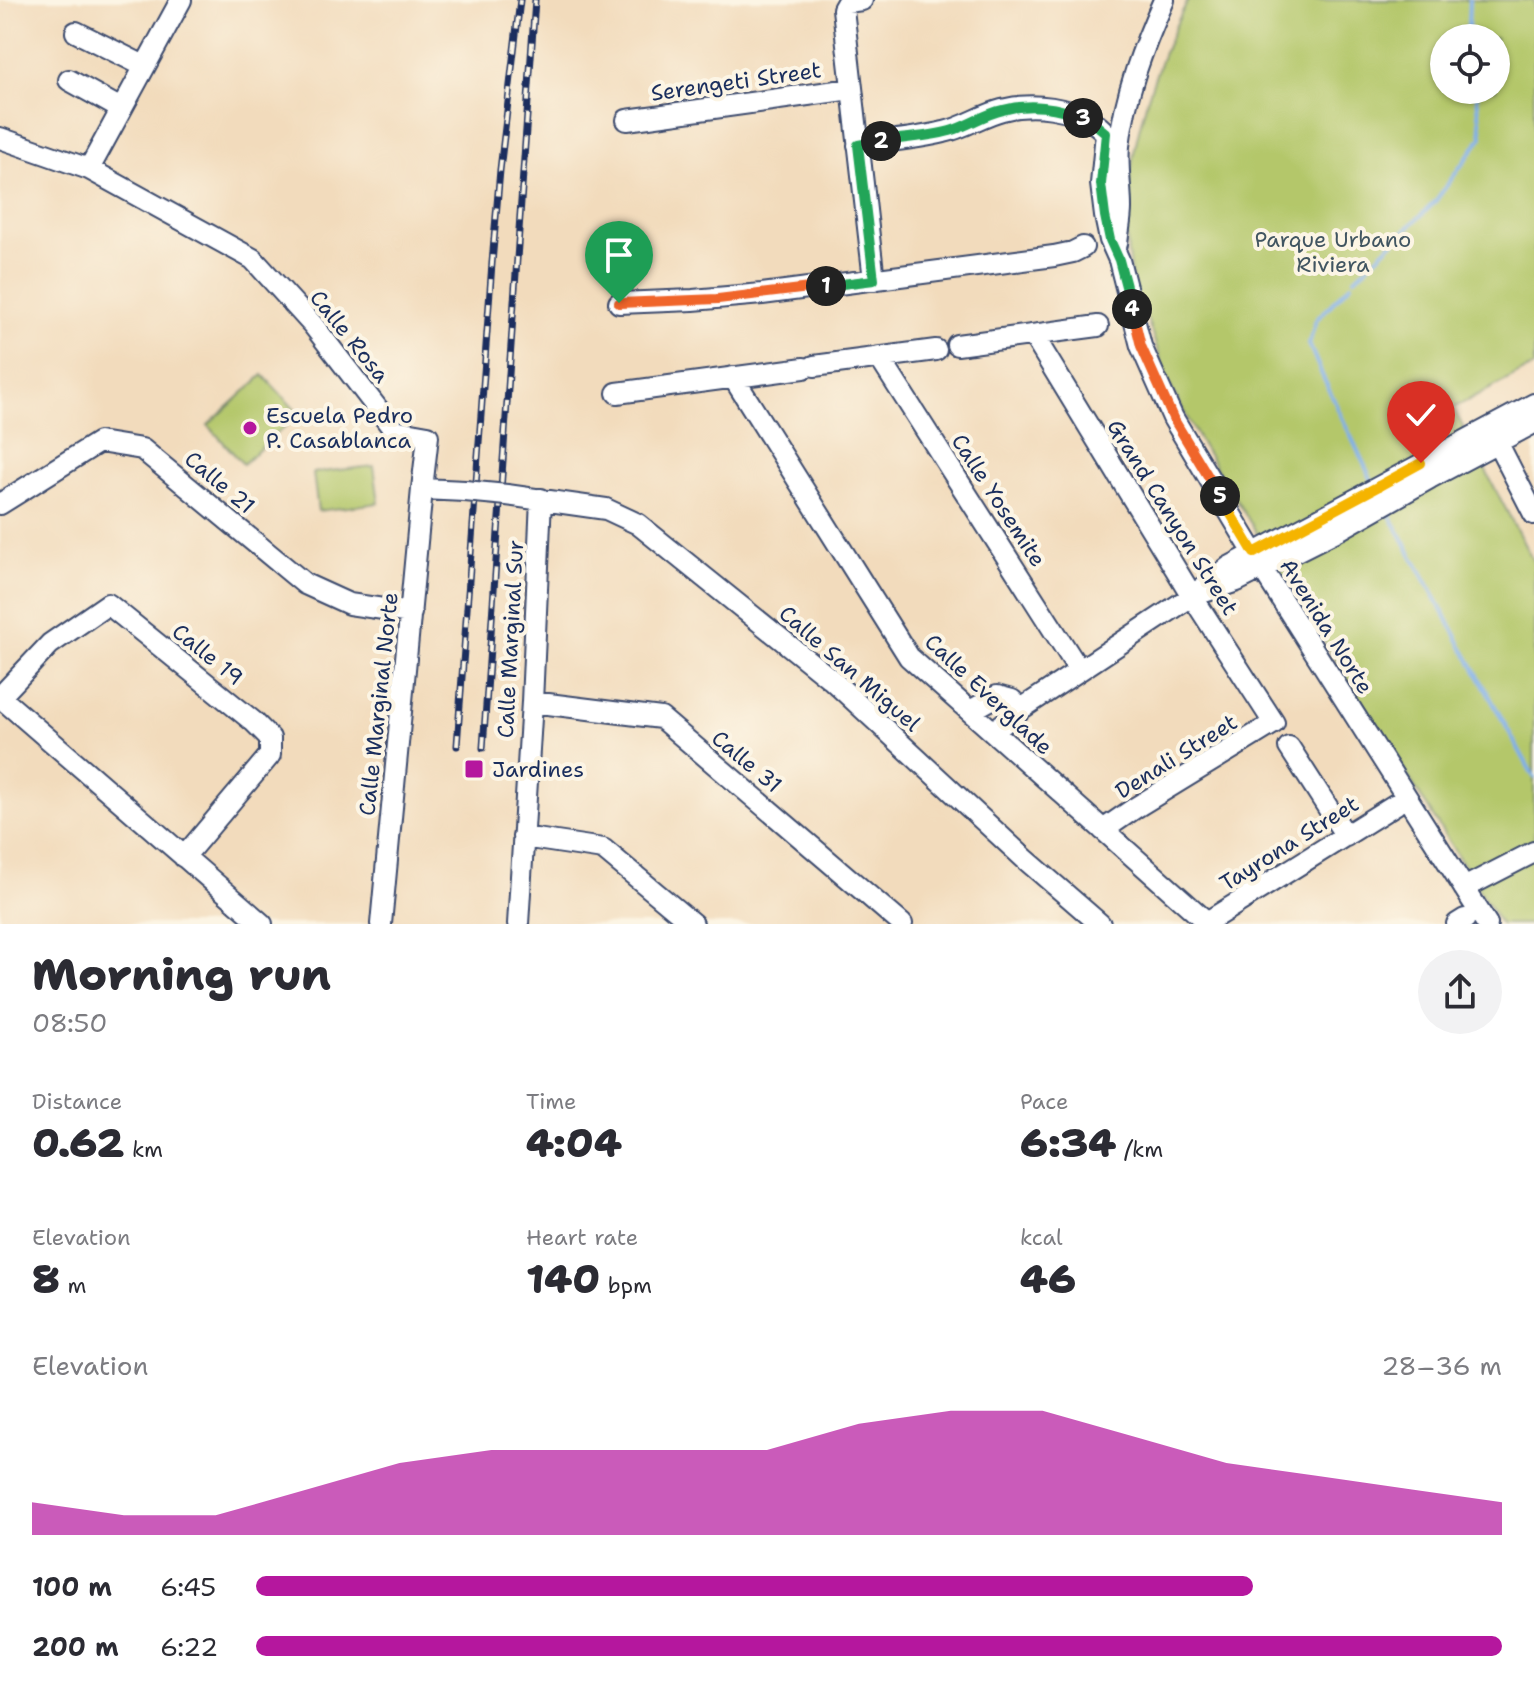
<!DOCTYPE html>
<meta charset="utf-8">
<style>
body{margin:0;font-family:"Shantell Sans",sans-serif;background:#f2f2f3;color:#2b2b33;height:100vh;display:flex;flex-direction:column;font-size:30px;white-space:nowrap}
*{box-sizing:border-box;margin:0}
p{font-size:26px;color:#7c7c81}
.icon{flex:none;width:44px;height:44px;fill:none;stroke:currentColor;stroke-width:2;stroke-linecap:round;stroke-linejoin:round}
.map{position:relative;height:924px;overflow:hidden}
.details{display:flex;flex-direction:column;background:#fff;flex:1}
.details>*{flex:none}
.buttons{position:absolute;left:1430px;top:24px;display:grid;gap:16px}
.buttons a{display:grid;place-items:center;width:80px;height:80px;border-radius:50%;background:#fff;box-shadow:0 2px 6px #0004;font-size:40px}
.pin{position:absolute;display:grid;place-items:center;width:68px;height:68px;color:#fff;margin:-82px -34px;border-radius:50% 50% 50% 0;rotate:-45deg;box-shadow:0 0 8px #0007}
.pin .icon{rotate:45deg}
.km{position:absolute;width:40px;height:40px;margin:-20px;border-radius:50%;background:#222;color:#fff;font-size:22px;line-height:40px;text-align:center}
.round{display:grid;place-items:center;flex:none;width:84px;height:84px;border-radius:42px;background:#f2f2f3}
.summary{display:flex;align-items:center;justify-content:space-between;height:136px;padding:0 32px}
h1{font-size:44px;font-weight:800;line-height:60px}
.stats{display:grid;grid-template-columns:repeat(3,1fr);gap:12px;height:136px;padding:8px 32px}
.stats div{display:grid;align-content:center}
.stats b{font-size:40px;font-weight:800}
.stats small{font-size:22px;font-weight:400}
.stats p{font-size:22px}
.chart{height:224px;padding:16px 32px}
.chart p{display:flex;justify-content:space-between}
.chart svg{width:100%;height:144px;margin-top:8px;fill:#b5179e;opacity:.7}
ul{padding:0 32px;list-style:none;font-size:26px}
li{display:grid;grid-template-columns:128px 96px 1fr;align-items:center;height:60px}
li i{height:20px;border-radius:10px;background:#b5179e}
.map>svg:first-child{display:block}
</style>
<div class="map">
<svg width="1534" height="924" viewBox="0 0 1534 924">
<rect width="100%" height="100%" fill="#fcf5e5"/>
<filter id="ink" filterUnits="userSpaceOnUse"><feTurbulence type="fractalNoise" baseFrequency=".0125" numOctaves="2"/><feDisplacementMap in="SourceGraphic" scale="16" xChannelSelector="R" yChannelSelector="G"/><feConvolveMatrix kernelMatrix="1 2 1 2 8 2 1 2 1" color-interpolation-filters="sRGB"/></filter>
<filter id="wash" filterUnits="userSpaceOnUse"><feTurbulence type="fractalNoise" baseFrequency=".006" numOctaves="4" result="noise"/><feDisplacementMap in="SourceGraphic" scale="32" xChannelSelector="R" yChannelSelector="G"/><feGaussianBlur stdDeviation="1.8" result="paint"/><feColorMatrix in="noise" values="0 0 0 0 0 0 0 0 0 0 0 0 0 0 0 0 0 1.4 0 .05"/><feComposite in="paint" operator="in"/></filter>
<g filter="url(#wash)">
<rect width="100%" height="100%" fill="#f2dbbc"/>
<path fill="#b4c76b" stroke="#687b64" stroke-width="2" fill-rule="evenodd" d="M1188 0H1534V366L1453 408 1534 563V924H1500L1202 445 1170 386 1145 313C1135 304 1134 293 1132 280 1113 189 1147 81 1188 0ZM1444 38H1496V90H1444Z
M263 375 299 414 243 464 208 425Z
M374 466 379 503 318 511 313 473Z"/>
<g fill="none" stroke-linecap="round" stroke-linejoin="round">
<path stroke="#7eafea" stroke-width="4" d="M1469 38 1468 28 1469 0
M1355 278 1434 203 1482 137 1476 90
M1351 284 1316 320 1309 344 1322 375 1372 481
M1387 510 1534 777"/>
</g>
</g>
<g filter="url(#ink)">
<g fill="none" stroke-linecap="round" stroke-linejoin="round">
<defs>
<path id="minor" d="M862 0 847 2 843 9 874 280
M76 32 144 66
M69 80 121 109
M627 120 851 89
M1106 133 1101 184 1105 216 1110 240 1119 260 1141 346 1173 418 1254 553 1261 567 1487 924
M0 138 89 169 253 259 313 325 394 430 428 436 422 489 465 491
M858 145C886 141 916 139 944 132 964 128 982 115 1002 110 1032 102 1072 107 1097 125 1105 131 1112 140 1119 147
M89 169 181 0
M1117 244C1118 232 1121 220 1121 208 1121 187 1117 167 1119 146 1125 94 1143 47 1164 0
M619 303 693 300 762 294 1054 256 1073 252 1083 247
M1033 335 1192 596 1274 723 1135 808 1103 830
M957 345 1098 326
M879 357 1079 670
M814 366 936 350
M733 377 909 657 1209 924
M617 393 804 368
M1492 432 1534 514
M507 495 606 509 638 524 832 680 1025 859 1100 924
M0 504 99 442 142 449 305 584 349 604 411 613
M1207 591 1237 581 1342 528 1430 478 1534 423
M0 697 50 644 108 604 254 722 270 738V755L184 857
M0 697 262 924
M532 702 661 718 902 924
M970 711 997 696 1012 700 1021 709
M993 732 1021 709 1192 596 1229 567 1534 404
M1289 747 1346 836
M523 837 603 849 693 924
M1464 888 1534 852
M1207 922 1396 804
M381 924 422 489
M518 924 532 702 541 499
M1457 924 1465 919"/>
</defs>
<use href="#minor" stroke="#3b496c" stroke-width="24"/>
<use href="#minor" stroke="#fff" stroke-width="20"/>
<defs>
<path id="rail" d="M457 746 492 263 500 170 520 0
M483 748 535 0"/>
</defs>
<use href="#rail" stroke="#1b2f5e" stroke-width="7"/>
<use href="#rail" stroke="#fcf5e5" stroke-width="4" stroke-dasharray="12" stroke-linecap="butt"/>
<defs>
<path id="minor-bridge" d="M465 491 507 495"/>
</defs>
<use href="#minor-bridge" stroke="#3b496c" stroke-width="24" stroke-linecap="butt"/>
<use href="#minor-bridge" stroke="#fff" stroke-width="20"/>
</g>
</g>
<g fill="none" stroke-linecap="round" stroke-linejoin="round" filter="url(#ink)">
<defs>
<path id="split-1" d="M619 303 718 299 826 286"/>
<path id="split-2" d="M826 286 874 280 858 145 881 141"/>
<path id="split-3" d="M881 141C904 138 928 137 950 131 968 126 984 114 1003 110 1028 103 1059 106 1083 118"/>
<path id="split-4" d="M1083 118 1095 124 1106 133 1101 184 1105 216 1110 240 1119 260 1132 309"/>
<path id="split-5" d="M1132 309 1141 346 1173 418 1220 496"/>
<path id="split-6" d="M1220 496 1254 553 1379 486"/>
<path id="split-7" d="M1379 486 1421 463"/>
</defs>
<use href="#split-1" stroke="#fff" stroke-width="16"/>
<use href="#split-2" stroke="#fff" stroke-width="16"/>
<use href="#split-3" stroke="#fff" stroke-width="16"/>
<use href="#split-4" stroke="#fff" stroke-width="16"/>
<use href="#split-5" stroke="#fff" stroke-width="16"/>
<use href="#split-6" stroke="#fff" stroke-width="16"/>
<use href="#split-7" stroke="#fff" stroke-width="16"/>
<use href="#split-1" stroke="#f0652b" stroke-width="10"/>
<use href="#split-2" stroke="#22a559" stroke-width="10"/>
<use href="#split-3" stroke="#22a559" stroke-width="10"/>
<use href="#split-4" stroke="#22a559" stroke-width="10"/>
<use href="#split-5" stroke="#f0652b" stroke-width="10"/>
<use href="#split-6" stroke="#f5b400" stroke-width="10"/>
<use href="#split-7" stroke="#f5b400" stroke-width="10"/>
</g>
<g fill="#b5179e" stroke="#fcf5e5" stroke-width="3">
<circle cx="250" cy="428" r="8"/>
<rect x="464" y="759" width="20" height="20" rx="4"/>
</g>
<g text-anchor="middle" stroke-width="8" stroke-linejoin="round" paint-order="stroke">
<g font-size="22" fill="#1b2f5e" stroke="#fcf5e5">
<text transform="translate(736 81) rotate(-8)" y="8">Serengeti Street</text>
<text transform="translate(350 336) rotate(51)" y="8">Calle Rosa</text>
<text transform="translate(220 482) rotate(40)" y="8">Calle 21</text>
<text transform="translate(999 500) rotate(57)" y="8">Calle Yosemite</text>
<text transform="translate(1173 517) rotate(58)" y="8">Grand Canyon Street</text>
<text transform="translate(1327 626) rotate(58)" y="8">Avenida Norte</text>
<text transform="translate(510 639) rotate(-87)" y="8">Calle Marginal Sur</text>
<text transform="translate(208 654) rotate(39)" y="8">Calle 19</text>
<text transform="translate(850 668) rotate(41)" y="8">Calle San Miguel</text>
<text transform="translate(989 694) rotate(43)" y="8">Calle Everglade</text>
<text transform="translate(378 704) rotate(-84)" y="8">Calle Marginal Norte</text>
<text transform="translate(1176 756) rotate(-32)" y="8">Denali Street</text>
<text transform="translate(747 761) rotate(40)" y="8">Calle 31</text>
<text transform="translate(1289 843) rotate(-32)" y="8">Tayrona Street</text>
</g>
<g font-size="22" fill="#415561" stroke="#fcf5e5">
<text x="1333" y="247">Parque Urbano<tspan x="1333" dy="25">Riviera</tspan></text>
</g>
<g font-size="22" fill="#1b2f5e" stroke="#fcf5e5" text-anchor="start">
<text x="266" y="423">Escuela Pedro<tspan x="266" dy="25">P. Casablanca</tspan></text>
<text x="492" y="777">Jardines</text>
</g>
</g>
</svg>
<div class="buttons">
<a><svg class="icon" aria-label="locate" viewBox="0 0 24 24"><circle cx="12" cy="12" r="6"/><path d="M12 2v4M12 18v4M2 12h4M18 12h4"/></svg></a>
</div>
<div class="pin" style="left:619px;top:303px;background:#1e9e55"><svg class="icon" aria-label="arrive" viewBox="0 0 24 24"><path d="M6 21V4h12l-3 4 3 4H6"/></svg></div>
<div class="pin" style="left:1421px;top:463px;background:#d93025"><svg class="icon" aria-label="check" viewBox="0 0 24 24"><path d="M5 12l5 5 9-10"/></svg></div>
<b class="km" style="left:826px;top:286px">1</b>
<b class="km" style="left:881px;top:141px">2</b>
<b class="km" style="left:1083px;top:118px">3</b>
<b class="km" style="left:1132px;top:309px">4</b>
<b class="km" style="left:1220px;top:496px">5</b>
</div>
<section class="details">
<div class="summary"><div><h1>Morning run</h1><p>08:50</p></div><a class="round"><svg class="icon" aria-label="share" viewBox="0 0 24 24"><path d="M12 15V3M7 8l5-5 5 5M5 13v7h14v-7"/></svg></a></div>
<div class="stats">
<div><p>Distance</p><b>0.62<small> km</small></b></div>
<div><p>Time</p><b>4:04</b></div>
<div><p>Pace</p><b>6:34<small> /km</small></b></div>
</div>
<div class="stats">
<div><p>Elevation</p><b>8<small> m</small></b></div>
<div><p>Heart rate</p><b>140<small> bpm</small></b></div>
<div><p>kcal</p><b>46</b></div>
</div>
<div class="chart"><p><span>Elevation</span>28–36 m</p>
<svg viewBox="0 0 160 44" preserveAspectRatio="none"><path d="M0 44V34L10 38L20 38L30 30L40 22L50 18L60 18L70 18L80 18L90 10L100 6L110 6L120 14L130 22L140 26L150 30L160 34V44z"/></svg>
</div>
<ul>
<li><b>100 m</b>6:45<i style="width:80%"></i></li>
<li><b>200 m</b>6:22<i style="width:100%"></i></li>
</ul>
</section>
